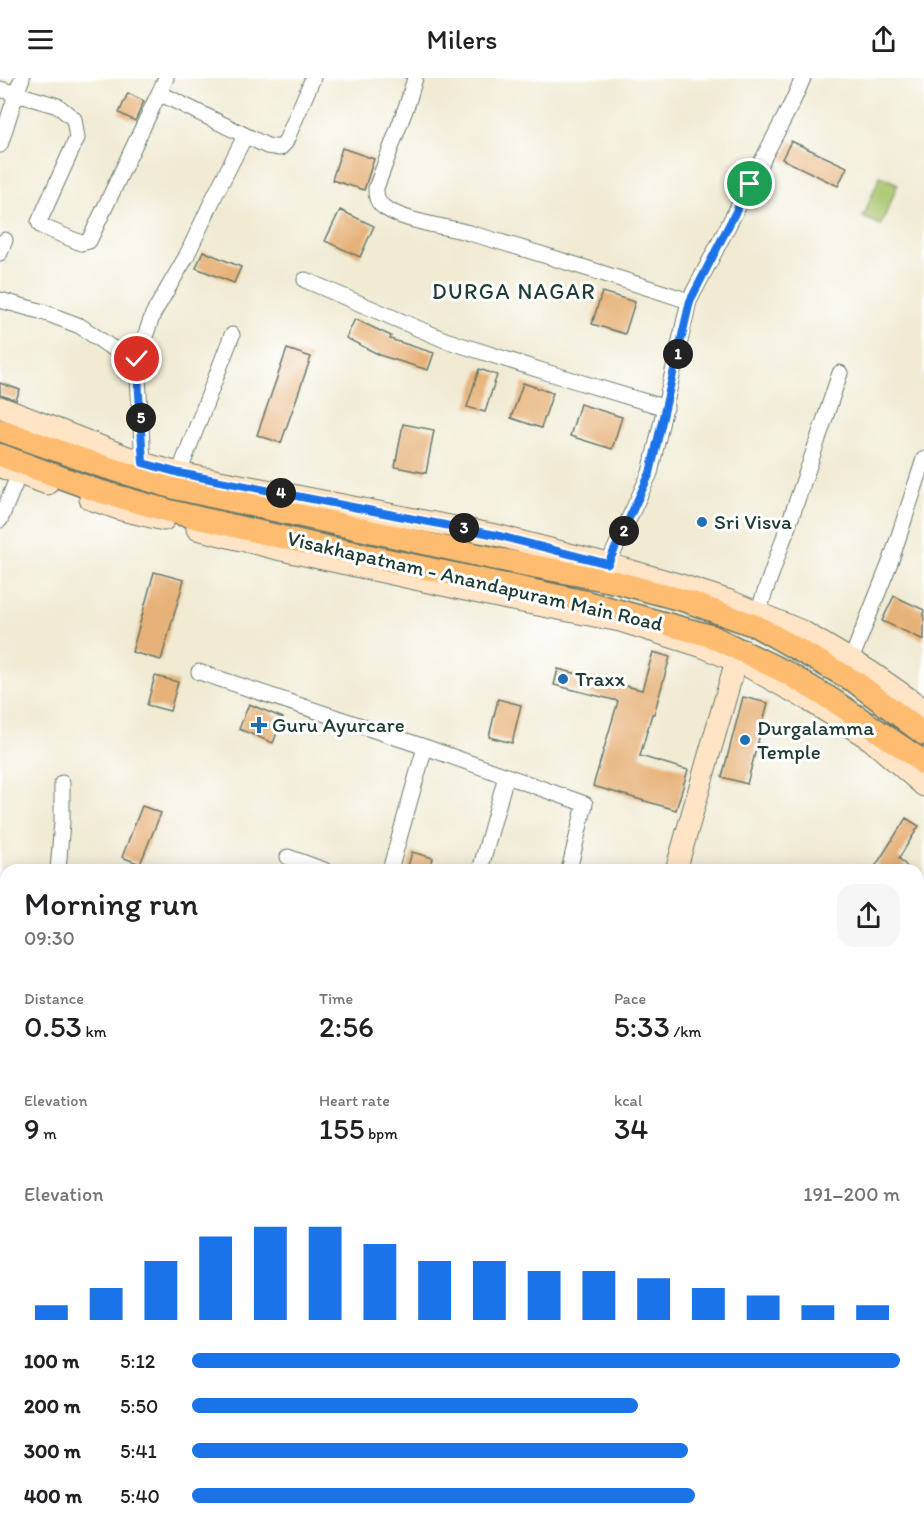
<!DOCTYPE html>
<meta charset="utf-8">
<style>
body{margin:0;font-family:Itim,sans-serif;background:#f6f6f6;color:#202124;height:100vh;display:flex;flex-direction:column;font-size:22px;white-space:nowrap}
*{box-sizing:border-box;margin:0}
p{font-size:20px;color:#757577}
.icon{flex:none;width:33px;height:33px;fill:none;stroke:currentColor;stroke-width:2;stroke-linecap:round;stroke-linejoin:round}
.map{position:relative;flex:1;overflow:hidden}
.details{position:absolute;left:0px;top:786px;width:924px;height:668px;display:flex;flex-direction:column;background:#fff;border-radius:18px 18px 0 0;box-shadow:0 3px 15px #0003}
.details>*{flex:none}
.pin{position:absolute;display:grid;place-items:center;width:51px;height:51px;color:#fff;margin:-26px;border:3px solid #fff;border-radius:50%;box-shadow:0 2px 6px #0007}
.km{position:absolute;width:30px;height:30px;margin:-15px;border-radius:50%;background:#222;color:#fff;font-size:16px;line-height:30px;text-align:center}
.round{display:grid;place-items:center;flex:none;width:63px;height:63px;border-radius:18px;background:#f6f6f6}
.headline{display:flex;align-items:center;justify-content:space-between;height:102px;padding:0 24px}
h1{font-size:33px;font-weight:600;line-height:45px}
.stats{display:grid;grid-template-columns:repeat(3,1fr);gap:9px;height:102px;padding:6px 24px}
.stats div{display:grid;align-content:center}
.stats b{font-size:30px;font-weight:600}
.stats small{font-size:16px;font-weight:400}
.stats p{font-size:16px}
.chart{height:168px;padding:12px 24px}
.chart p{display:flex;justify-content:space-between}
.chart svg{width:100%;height:108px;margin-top:6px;stroke:#1a73e8;stroke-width:6}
ul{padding:0 24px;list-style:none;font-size:20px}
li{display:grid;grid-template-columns:96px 72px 1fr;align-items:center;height:45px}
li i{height:15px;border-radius:8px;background:#1a73e8}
header{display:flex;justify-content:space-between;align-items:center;height:78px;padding:0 24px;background:#fff;font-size:27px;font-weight:600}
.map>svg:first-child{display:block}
</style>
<header><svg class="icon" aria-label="menu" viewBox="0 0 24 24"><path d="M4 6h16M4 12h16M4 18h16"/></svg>Milers<svg class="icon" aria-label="share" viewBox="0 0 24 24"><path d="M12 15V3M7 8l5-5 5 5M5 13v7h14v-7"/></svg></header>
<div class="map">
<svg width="924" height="1453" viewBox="0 0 924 1453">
<rect width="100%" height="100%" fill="#fff"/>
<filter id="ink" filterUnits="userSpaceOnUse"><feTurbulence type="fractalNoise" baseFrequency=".0167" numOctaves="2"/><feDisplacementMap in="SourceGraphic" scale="12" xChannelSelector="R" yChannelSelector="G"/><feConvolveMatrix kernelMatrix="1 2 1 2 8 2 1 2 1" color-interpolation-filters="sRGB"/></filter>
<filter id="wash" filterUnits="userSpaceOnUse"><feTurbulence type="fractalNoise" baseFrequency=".008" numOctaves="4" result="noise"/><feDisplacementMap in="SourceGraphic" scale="24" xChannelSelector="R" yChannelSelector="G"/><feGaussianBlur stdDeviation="1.35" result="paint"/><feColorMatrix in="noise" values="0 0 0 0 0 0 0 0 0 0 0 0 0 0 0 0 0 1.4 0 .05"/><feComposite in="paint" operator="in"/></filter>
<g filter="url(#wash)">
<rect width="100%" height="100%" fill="#f1ebd4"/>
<path fill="#a9c46b" stroke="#648050" stroke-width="1.5" d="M880 98 898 106 881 147 863 139Z"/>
<g id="blocks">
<path fill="#e7b279" d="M128 15 144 23 135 43 119 35Z
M791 63 847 89 838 108 782 81Z
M342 70 374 81 364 112 332 102Z
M340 132 374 148 360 179 325 163Z
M203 173 241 189 234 205 196 190Z
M602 214 635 224 625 256 592 246Z
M355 241 391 258 390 261 434 275 428 292 382 278 346 260Z
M287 271 311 279 281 365 257 357Z
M479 291 497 297 485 334 467 329Z
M0 305 20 312 16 322 0 317Z
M523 305 553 315 541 350 511 340Z
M580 326 622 339 612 371 570 358Z
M403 346 434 352 426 395 395 389Z
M154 494 184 502 161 582 132 574Z
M894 518 924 532V562L882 543Z
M653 574 670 579 654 636H652L640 678 688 692 676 732 593 708 618 623 554 607 558 591 642 612Z
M155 598 178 604 170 633 147 627Z
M743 619 768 625 747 706 722 699Z
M498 621 521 627 512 665 489 659Z
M249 626 283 640 273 665 239 651Z
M142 728 161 735 140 786 122 779Z
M906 740 919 748 899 780 910 792H873Z
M412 774 433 780 430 792H407Z"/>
</g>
</g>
<g filter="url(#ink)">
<use href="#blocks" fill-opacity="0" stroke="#687a6c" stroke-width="1.5"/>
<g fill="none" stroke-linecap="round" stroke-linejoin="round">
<defs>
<path id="street" d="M166 0 159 15 267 68 280 70 285 65 313 0
M415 0 408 24 376 110C376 119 377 125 385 130 408 145 447 148 473 156 546 177 618 200 689 223
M0 11 58 28 74 41 77 60 39 144 41 148 81 165 89 163 159 15
M0 67 16 16 22 0
M0 175 5 162
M305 202 445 262 546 294 666 330
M0 222 43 234 80 248 109 268 122 275 137 281
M143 385 137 281 153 236 186 179 215 117 245 58
M179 395 232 257
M0 442 19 396
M608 486 650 395 689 223 792 25 803 0
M758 534 810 385 840 295
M851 582 891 482 924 381
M199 594 425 669 585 726 569 792
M288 779 324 792
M58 792 62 744V705
M390 792 425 669
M480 792 506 698
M0 861 6 863
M0 1442 6 1416
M914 1453 916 1448"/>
<path id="secondary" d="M0 329 143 385 179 395 496 457 608 486 681 507 730 523 802 553 871 594 924 631
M0 389 47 406
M90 421 122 432 164 442
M197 451 277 471 502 520 620 543 703 569 747 588 808 622 871 662 924 708
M676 792 736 583 743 572
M0 1371 6 1345"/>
<path id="primary" d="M0 352 95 386 175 410 492 480 616 504 686 523 756 548 854 603 924 656
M0 377 95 412 173 434 307 465 586 524 711 558 785 594 834 623 915 678 924 686"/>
</defs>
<use href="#street" stroke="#687a6c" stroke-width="17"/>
<use href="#secondary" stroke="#687a6c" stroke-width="23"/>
<use href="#primary" stroke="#687a6c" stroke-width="25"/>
<use href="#street" stroke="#fff" stroke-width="15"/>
<use href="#secondary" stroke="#ffe4c6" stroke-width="21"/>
<use href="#primary" stroke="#febc70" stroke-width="22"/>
</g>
</g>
<g fill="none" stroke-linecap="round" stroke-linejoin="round" filter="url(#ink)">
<defs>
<path id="route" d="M137 281 143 385 179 395 496 457 608 486 650 395 690 223 750 106"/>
</defs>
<use href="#route" stroke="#fff" stroke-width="12"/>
<use href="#route" stroke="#1a73e8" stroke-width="8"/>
</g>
<g fill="#1f6fb2" stroke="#fff" stroke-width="2">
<circle cx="702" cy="444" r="6"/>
<circle cx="563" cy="601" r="6"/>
<path d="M256 638h6v6h6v6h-6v6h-6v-6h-6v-6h6z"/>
<circle cx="745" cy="662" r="6"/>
</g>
<g text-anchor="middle" stroke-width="6" stroke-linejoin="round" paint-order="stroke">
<g font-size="21" fill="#1f3d34" stroke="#fff" text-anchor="start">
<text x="714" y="451">Sri Visva</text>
<text x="575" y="608">Traxx</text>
<text x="272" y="654">Guru Ayurcare</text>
<text x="757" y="657">Durgalamma<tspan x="757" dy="24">Temple</tspan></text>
</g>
<g font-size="21" fill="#1f3d34" stroke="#fff">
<text transform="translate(475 503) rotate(13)" y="7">Visakhapatnam - Anandapuram Main Road</text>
</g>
<g font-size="22" letter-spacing="1.5" fill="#1f3d34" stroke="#fff">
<text x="514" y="221">DURGA NAGAR</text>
</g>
</g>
</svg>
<div class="pin" style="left:750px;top:106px;background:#1e9e55"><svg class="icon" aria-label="arrive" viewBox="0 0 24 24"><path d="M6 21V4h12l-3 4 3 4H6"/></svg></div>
<div class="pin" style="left:137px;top:281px;background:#d93025"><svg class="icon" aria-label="check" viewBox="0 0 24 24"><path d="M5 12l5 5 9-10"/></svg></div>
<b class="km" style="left:678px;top:276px">1</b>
<b class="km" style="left:624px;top:453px">2</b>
<b class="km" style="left:464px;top:450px">3</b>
<b class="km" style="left:281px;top:415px">4</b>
<b class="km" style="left:141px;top:340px">5</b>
<section class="details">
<div class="headline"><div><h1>Morning run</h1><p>09:30</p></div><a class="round"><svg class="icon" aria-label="share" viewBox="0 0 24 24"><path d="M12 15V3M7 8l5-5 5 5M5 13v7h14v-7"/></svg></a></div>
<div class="stats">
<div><p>Distance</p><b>0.53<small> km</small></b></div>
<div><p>Time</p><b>2:56</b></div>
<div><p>Pace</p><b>5:33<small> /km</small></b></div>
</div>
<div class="stats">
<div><p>Elevation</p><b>9<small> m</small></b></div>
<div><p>Heart rate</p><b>155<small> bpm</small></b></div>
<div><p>kcal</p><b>34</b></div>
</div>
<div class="chart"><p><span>Elevation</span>191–200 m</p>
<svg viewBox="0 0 160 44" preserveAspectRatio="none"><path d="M5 44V38M15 44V31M25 44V20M35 44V10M45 44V6M55 44V6M65 44V13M75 44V20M85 44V20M95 44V24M105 44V24M115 44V27M125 44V31M135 44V34M145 44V38M155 44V38"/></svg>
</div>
<ul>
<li><b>100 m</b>5:12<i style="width:100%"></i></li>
<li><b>200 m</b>5:50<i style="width:63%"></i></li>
<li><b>300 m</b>5:41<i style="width:70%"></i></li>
<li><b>400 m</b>5:40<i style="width:71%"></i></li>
</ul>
</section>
</div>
